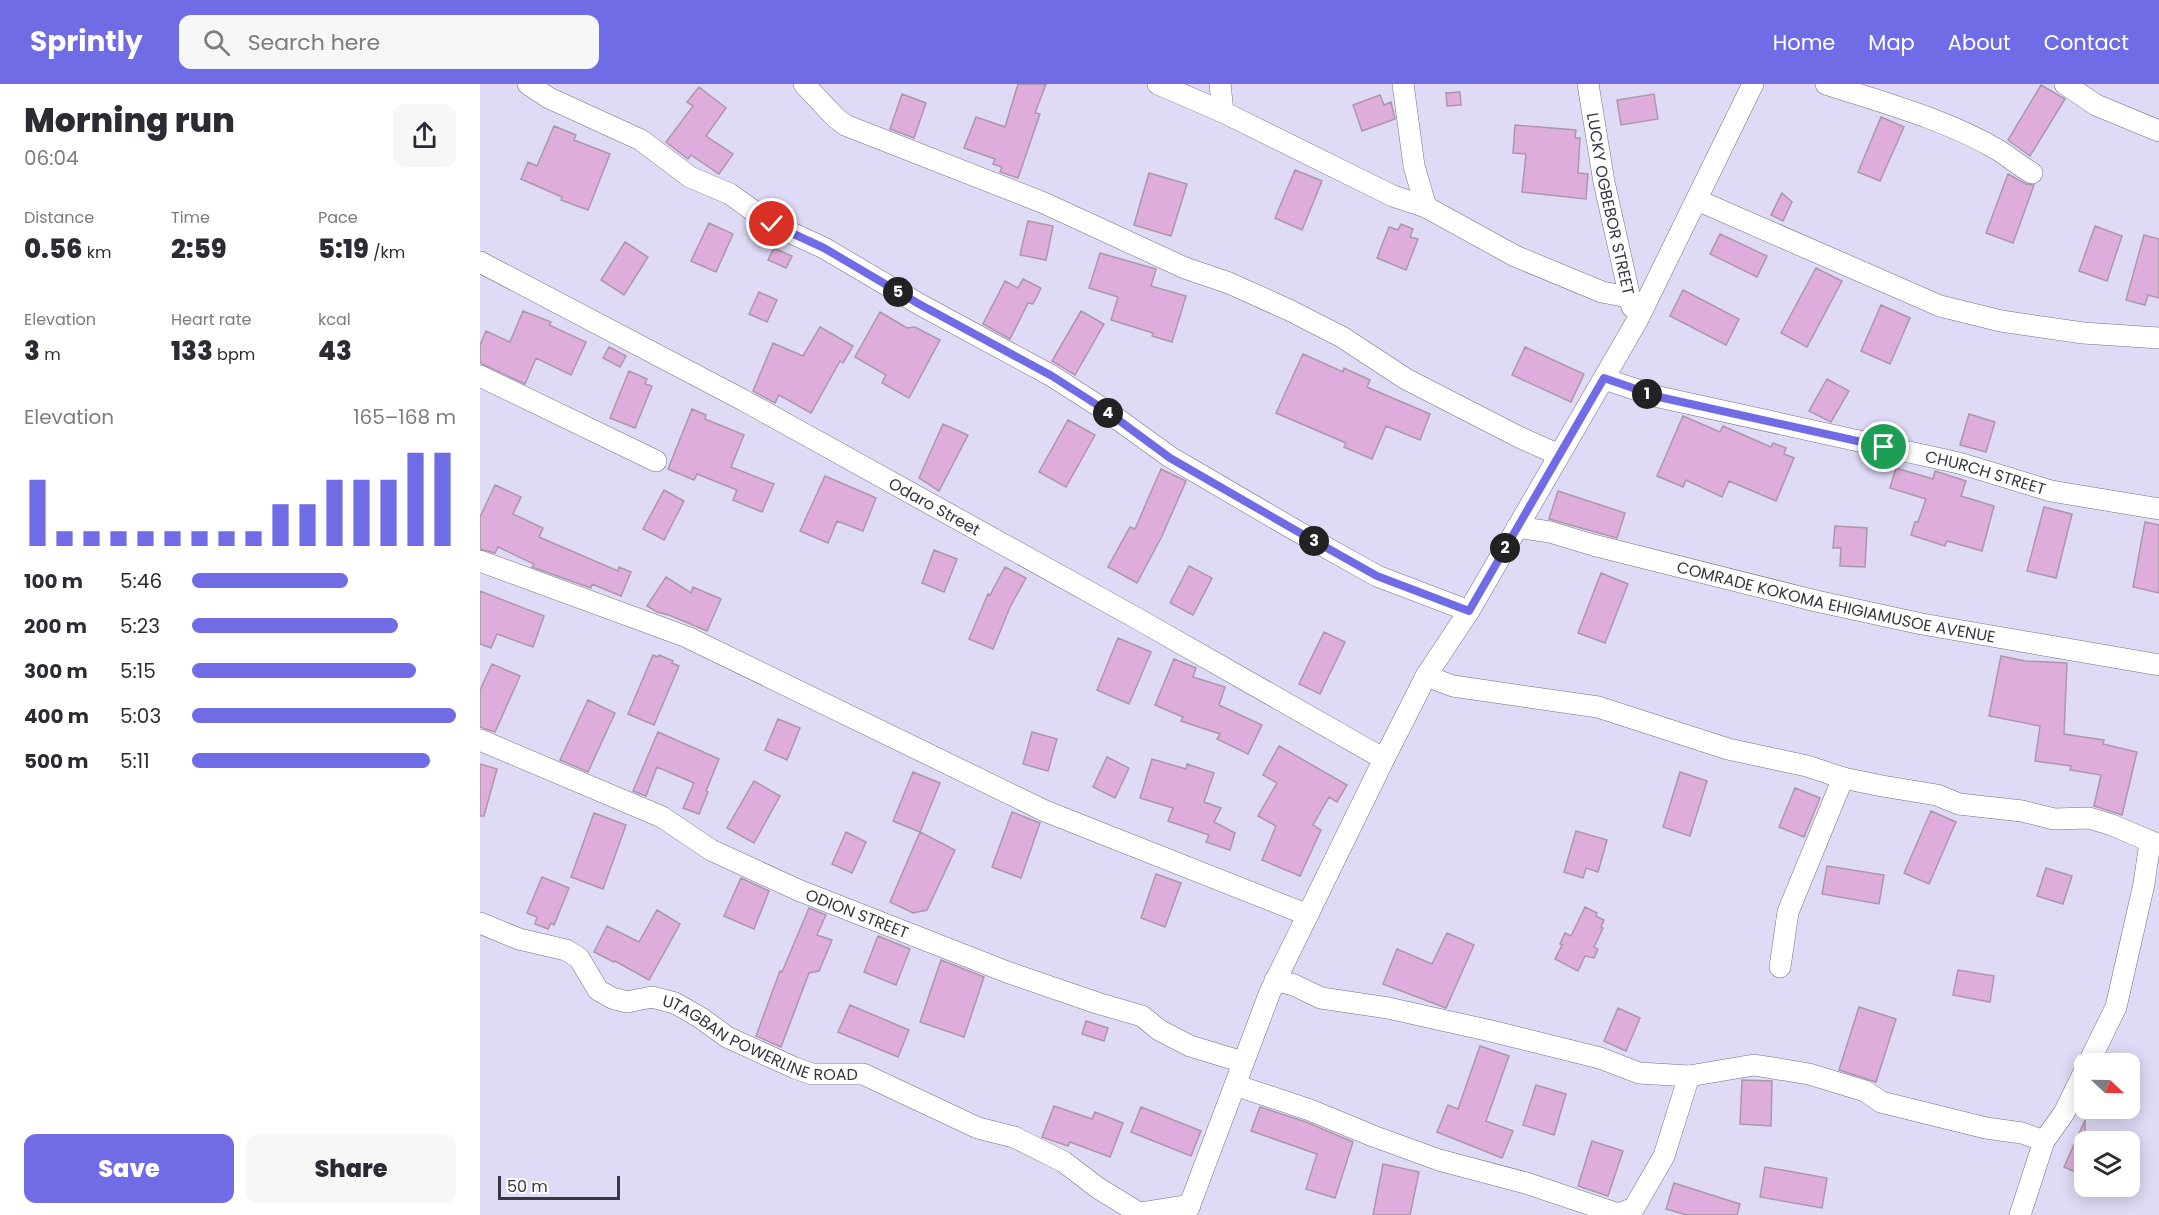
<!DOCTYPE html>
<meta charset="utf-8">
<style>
body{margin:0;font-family:Poppins,sans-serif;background:#f7f7f7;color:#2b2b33;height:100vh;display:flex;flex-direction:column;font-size:22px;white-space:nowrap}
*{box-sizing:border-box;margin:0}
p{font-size:20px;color:#7c7c81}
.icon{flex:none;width:33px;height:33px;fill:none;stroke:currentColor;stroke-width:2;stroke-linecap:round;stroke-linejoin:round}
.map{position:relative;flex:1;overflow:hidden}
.panel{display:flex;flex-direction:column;background:#fff;width:480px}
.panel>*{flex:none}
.needle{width:39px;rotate:112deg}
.controls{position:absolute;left:1594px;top:969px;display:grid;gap:12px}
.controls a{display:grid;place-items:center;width:66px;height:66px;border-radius:12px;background:#fff;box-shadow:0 3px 15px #0003;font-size:30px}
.scale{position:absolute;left:18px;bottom:15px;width:122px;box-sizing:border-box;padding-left:6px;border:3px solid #383640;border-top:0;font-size:16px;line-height:21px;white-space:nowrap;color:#383640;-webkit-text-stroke:4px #fff;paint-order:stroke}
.pin{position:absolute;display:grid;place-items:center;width:51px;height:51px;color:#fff;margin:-26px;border:3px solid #fff;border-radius:50%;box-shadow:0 2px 6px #0007}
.km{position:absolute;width:30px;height:30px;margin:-15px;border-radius:50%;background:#222;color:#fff;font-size:16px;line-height:30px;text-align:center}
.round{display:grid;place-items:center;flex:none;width:63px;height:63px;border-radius:12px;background:#f7f7f7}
.head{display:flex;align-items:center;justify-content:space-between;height:102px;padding:0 24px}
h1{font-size:33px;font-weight:800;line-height:45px}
.metrics{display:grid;grid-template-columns:repeat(3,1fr);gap:9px;height:102px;padding:6px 24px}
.metrics div{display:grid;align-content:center}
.metrics b{font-size:26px;font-weight:800}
.metrics small{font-size:16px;font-weight:400}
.metrics p{font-size:16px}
.chart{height:168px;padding:12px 24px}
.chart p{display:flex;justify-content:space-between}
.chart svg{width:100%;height:108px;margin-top:6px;stroke:#706ce6;stroke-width:6}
.cta{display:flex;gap:12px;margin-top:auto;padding:12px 24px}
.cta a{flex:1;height:69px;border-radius:12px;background:#706ce6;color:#fff;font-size:24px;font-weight:800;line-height:69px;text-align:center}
.cta a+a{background:#f7f7f7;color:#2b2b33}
ul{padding:0 24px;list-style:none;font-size:20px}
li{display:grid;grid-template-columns:96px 72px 1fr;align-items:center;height:45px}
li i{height:15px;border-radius:8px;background:#706ce6}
header{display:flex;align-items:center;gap:36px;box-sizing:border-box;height:84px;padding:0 30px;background:#706ce6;color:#fff}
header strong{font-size:28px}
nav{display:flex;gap:33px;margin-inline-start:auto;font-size:21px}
.search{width:420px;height:54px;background:#f7f7f7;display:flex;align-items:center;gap:15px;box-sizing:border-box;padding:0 21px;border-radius:12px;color:#7c7c81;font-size:22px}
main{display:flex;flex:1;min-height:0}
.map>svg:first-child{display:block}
</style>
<header>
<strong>Sprintly</strong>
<div class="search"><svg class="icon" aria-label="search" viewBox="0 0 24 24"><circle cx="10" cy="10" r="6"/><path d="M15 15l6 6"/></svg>Search here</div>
<nav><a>Home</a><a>Map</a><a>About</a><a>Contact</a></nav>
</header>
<main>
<section class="panel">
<div class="head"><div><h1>Morning run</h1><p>06:04</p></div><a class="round"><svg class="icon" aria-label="share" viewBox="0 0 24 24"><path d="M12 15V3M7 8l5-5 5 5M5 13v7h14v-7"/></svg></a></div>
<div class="metrics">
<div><p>Distance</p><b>0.56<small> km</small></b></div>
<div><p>Time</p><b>2:59</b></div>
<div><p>Pace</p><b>5:19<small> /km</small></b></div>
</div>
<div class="metrics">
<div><p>Elevation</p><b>3<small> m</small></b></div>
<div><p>Heart rate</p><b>133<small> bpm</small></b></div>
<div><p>kcal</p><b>43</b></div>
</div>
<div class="chart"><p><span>Elevation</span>165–168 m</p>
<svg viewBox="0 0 160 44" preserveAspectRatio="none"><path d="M5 44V17M15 44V38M25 44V38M35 44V38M45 44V38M55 44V38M65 44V38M75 44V38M85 44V38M95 44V27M105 44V27M115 44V17M125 44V17M135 44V17M145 44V6M155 44V6"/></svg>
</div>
<ul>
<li><b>100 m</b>5:46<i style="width:59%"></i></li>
<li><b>200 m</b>5:23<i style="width:78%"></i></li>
<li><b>300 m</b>5:15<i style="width:85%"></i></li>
<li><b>400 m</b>5:03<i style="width:100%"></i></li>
<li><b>500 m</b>5:11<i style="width:90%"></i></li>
</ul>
<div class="cta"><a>Save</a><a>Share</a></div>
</section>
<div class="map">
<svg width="1679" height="1131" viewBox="0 0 1679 1131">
<rect width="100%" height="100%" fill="#dfdaf5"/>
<path fill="#dfaddb" stroke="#ac97aa" stroke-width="1.5" d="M538 0H566L555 29 560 30 538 94 520 88 522 83 513 80 515 75 484 64 496 33 525 43Z
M1561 1 1585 15 1550 72 1528 56Z
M219 3 246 24 226 52 253 70 239 90 211 71 208 75 186 58 213 22 207 18Z
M980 8 981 21 967 22 966 9Z
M422 10 446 19 434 54 410 45Z
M1174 10 1178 35 1141 41 1137 16Z
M900 11 904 21 911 18 915 35 882 47 873 21Z
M1401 33 1424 43 1400 97 1378 88Z
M1035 41 1096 46 1095 54H1100L1098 89 1108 90 1106 115 1042 108 1046 70 1033 69Z
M74 42 96 51 94 56 130 70 108 126 81 116 82 113 41 95 48 78 57 82Z
M815 86 842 97 822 146 795 134Z
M669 89 707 100 691 152 654 141Z
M1528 90 1546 100 1554 101 1533 159 1506 149Z
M1302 109 1312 118 1303 137 1291 131Z
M548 137 573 142 566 176 540 171Z
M229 139 253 150 236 188 211 177Z
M921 140 933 145 930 153 938 155 926 186 897 174 909 143 918 146Z
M1615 142 1642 152 1627 197 1599 187Z
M1240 150 1287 172 1277 193 1230 170Z
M1664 151 1679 155V214L1668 211 1665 221 1646 216Z
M145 158 168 173 144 211 121 196Z
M294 164 312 172 306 184 288 176Z
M620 169 676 185 671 202 706 212 692 258 672 252 673 249 631 236 638 213 609 204Z
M1336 184 1362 197 1327 263 1301 249Z
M543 195 561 204 553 220 548 219 530 255 503 240 525 197 538 204Z
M1203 206 1259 235 1246 261 1190 232Z
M279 208 297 216 287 238 269 230Z
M1401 221 1430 234 1410 280 1381 267Z
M43 227 71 238 69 241 106 258 91 291 56 274 45 300 0 279V261L6 247 30 258Z
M601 227 624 240 595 291 572 277Z
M400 228 427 244 435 243 460 256 429 314 402 299 406 291 375 273Z
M340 243 373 262 363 279 360 277 331 329 299 311 295 319 273 307 293 259 323 272Z
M129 263 146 272 140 283 123 274Z
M1045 263 1104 290 1091 318 1032 291Z
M823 270 863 288 864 284 890 296 887 303 950 330 940 356 906 342 892 375 864 363 866 359 796 329Z
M149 287 167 295 165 300 172 302 155 344 130 334Z
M1347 295 1369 307 1351 338 1329 327Z
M212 325 226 331 225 335 264 351 251 383 294 400 282 428 253 416 257 406 217 390 214 396 188 385Z
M1489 330 1515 338 1506 368 1480 361Z
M1203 332 1240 348 1243 342 1291 363 1293 359 1306 364 1304 370 1314 374 1296 417 1249 397 1242 413 1206 396 1203 403 1177 392Z
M588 336 615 351 586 403 559 388Z
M463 340 488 351 459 407 439 394Z
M1416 384 1453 395 1455 387 1486 397 1481 412 1514 422 1502 467 1467 457 1465 462 1431 451 1435 438H1438L1446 415 1410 404Z
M681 385 706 397 682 452 657 499 628 483 650 443 655 445Z
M345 392 396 414 383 447 357 437 348 459 320 447Z
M15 401 41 413 33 430 63 444 59 453 138 487 139 483 151 488 141 512 112 500 111 504 52 483 54 480 18 463 15 469 0 465V433Z
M184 406 204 417 184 456 163 445Z
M1078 407 1145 429 1137 454 1069 435Z
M1564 423 1592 430 1576 494 1547 487Z
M1665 438 1679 441V509L1653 503Z
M1355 442 1387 444 1385 483 1360 482 1361 464H1353Z
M454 466 477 475 464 508 442 499Z
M709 482 732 494 713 531 690 519Z
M525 483 546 494 530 523 513 565 489 555 508 510 510 511Z
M1121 489 1148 500 1125 559 1098 549Z
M186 493 211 509 213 503 241 515 227 547 189 531 177 528 167 522Z
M0 507 64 532 53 563 17 550 11 564 0 560Z
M844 548 865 558 840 610 819 600Z
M638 554 671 568 649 620 617 606Z
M173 571 178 573 179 571 193 577 192 579 199 582 174 641 148 630Z
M1521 572 1545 577 1587 579 1584 650 1624 656 1623 660 1657 668 1642 731 1614 722 1621 691 1590 686 1591 682 1555 677 1560 642 1509 632Z
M694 575 716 584 713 593 745 603 739 621 782 641 768 670 737 655 740 650 701 637 703 633 675 621Z
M12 580 40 592 15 648 0 643V606Z
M108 616 135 629 108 688 80 676Z
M298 635 320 644 307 676 285 666Z
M178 648 239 675 226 707 228 708 219 730 203 724 214 699 177 683 166 712 153 707Z
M552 648 577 655 568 687 543 680Z
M799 662 867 701 857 718 849 713 833 741 841 746 820 792 782 776 796 742 778 732 797 699 783 691Z
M627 673 649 684 635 714 613 703Z
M672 675 706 685 707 680 734 689 724 718 741 724 734 738 755 749 750 766 726 758 729 751 688 737 693 724 660 714Z
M0 680 17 685 4 732H0Z
M433 688 460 699 440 748 413 737Z
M1200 688 1227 697 1210 752 1183 743Z
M274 697 300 712 274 759 247 744Z
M1315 704 1340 714 1324 753 1299 743Z
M1451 727 1476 738 1449 800 1424 789Z
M532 728 560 739 541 794 512 783Z
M114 729 146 741 123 805 91 793Z
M1096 747 1127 756 1118 788 1106 784 1103 794 1084 788Z
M366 748 386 758 372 789 352 780Z
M440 748 475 766 447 826 433 829 410 818Z
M1347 782 1404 791 1399 820 1342 810Z
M1566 784 1592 792 1583 820 1557 812Z
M676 790 701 799 685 843 661 834Z
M62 793 89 804 74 841 71 839 68 845 55 840 57 833 47 829Z
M261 794 289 807 274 845 244 832Z
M1105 823 1117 829 1116 832 1124 836 1121 843 1123 844 1114 863 1118 865 1114 874 1105 872 1098 887 1075 875 1082 861 1080 860 1085 849 1091 852Z
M329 824 346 831 337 851 352 856 339 887 329 889 301 963 276 952 300 887 302 888Z
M177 826 200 840 169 896 135 877 134 878 114 868 127 842 159 858Z
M967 849 994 861 966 924 903 900 917 865 952 880Z
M398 852 430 865 416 901 384 888Z
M461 876 504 893 484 953 440 938Z
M1478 886 1514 892 1510 918 1473 911Z
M370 921 429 946 418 973 358 948Z
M1379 923 1416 935 1396 998 1359 986Z
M1138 924 1160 934 1146 967 1124 957Z
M606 937 628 944 624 957 602 950Z
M1000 962 1029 972 1006 1037 1033 1047 1022 1074 957 1048 968 1021 978 1025Z
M1262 996 1292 997 1291 1042 1260 1040Z
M1056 1001 1086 1010 1074 1051 1043 1041Z
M574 1022 612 1035 615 1028 643 1039 630 1073 590 1058 588 1062 562 1053Z
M661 1023 721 1047 711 1072 651 1048Z
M780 1023 826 1038 873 1058 855 1114 826 1105 837 1070 771 1047Z
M1605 1036V1092L1584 1083Z
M1112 1057 1143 1067 1128 1112 1098 1102Z
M903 1080 939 1088 930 1131H893Z
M1285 1083 1347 1094 1342 1124 1280 1113Z
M1194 1099 1260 1120 1257 1131H1207L1186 1125Z"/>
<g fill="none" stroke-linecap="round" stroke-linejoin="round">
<defs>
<g id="minor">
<path d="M48 0 69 14 161 56 210 93 250 110 292 140 344 164 439 220 572 292 625 326 690 373 815 446 897 492 989 527"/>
<path d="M324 0 355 33 365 41 564 119 705 184 749 199 809 226 862 253 926 295 1039 353 1079 371"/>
<path d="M678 0 743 28 913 112 946 123 1035 172 1122 208 1148 213"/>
<path d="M740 0 743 28"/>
<path d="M923 0 934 82 946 123"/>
<path id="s1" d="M1108 0 1124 98 1152 223"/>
<path d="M1346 0C1404 19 1465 35 1518 66 1529 73 1540 82 1552 89"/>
<path d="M1585 0 1616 21 1679 47"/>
<path d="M1217 116 1460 222 1521 237 1603 249 1679 254"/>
<path id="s2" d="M0 178 263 316 658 535 904 675"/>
<path d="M0 292 176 377"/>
<path id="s3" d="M1124 295 1179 313 1479 379 1571 407 1679 425"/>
<path id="s4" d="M1037 443 1070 448 1113 461 1336 517 1442 540 1679 581"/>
<path d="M0 477 207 553 565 727 828 831"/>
<path d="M946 592 973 602 1118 623 1248 665 1327 682 1363 694 1402 702 1457 711 1479 720 1542 727 1574 735 1609 734 1632 741 1679 761"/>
<path id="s5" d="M0 656 182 733 231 766 318 806 527 888 617 919 662 932 679 946 710 962 763 978"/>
<path id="s6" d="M0 839 39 855 86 866 99 874 118 906 132 914 147 918 172 913 195 919 221 934 247 953 315 984 332 990H383L498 1044 534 1053 584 1078 618 1104 662 1131"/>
<path d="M1300 883 1308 828 1363 694"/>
<path d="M795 896 814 901 841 914 908 924 1011 947 1120 974 1159 989 1209 992 1274 981 1329 990 1385 1007 1401 1018 1506 1044 1542 1049 1564 1057"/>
<path d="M1608 980 1636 923 1664 800 1670 758"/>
<path d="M755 1001 830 1026 893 1052 959 1076 1046 1099 1138 1130 1154 1124 1184 1072 1209 992"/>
<path d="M660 1129 710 1121"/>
<path d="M706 1131 790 908 904 675 946 592 989 527 1157 237 1273 0"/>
<path d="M1540 1131 1564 1057 1584 1029 1605 986"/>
</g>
</defs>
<use href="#minor" stroke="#757088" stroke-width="22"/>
<use href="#minor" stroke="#fff" stroke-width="21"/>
</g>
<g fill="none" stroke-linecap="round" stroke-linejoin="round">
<defs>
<path id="route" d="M292 140 344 164 439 220 572 292 625 326 690 374 815 446 897 492 989 527 1124 294 1179 313 1404 363"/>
</defs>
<use href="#route" stroke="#fff" stroke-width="12"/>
<use href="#route" stroke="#706ce6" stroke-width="8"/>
</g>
<g text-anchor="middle" stroke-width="5" stroke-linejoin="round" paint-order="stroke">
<g font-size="16" fill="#383640" stroke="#fff">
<text dy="6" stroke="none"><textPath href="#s1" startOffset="122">LUCKY OGBEBOR STREET</textPath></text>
<text dy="6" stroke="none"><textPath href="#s3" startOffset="393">CHURCH STREET</textPath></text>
<text dy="6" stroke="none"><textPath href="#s2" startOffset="516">Odaro Street</textPath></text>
<text dy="6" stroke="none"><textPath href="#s4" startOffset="328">COMRADE KOKOMA EHIGIAMUSOE AVENUE</textPath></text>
<text dy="6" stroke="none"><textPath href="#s5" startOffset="416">ODION STREET</textPath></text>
<text dy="6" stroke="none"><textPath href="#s6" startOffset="318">UTAGBAN POWERLINE ROAD</textPath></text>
</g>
</g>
</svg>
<div class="controls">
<a><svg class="needle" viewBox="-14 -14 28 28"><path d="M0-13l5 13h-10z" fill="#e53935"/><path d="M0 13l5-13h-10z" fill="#7c7c81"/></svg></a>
<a><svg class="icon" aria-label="layers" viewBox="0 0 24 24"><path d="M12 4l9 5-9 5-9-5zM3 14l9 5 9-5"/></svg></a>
</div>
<div class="scale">50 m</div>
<div class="pin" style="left:1404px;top:363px;background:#1e9e55"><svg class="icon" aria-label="arrive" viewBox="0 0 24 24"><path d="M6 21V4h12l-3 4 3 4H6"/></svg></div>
<div class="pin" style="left:292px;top:140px;background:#d93025"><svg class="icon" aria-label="check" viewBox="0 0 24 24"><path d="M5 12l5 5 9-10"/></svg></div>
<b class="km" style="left:1167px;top:310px">1</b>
<b class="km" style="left:1025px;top:464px">2</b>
<b class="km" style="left:834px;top:457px">3</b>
<b class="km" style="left:628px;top:329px">4</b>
<b class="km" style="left:418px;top:208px">5</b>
</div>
</main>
